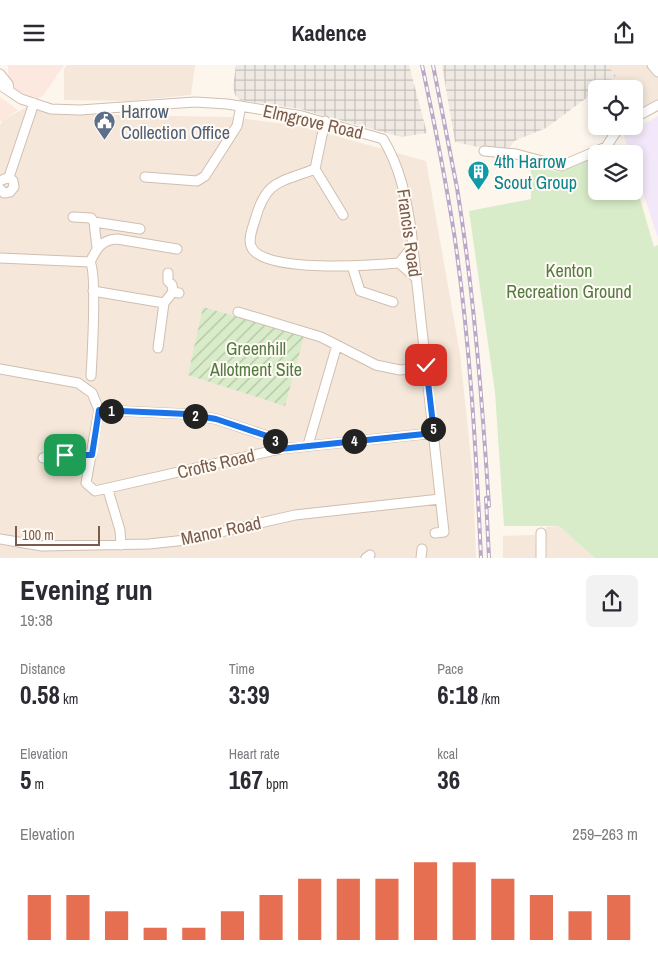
<!DOCTYPE html>
<meta charset="utf-8">
<style>
body{margin:0;font-family:"Archivo Narrow",sans-serif;background:#f2f2f3;color:#2b2b33;height:100vh;display:flex;flex-direction:column;font-size:19px;white-space:nowrap}
*{box-sizing:border-box;margin:0}
p{font-size:16px;color:#7c7c81}
.icon{flex:none;width:28px;height:28px;fill:none;stroke:currentColor;stroke-width:2;stroke-linecap:round;stroke-linejoin:round}
.map{position:relative;height:493px;overflow:hidden}
.sheet{display:flex;flex-direction:column;background:#fff;flex:1}
.sheet>*{flex:none}
.buttons{position:absolute;left:588px;top:15px;display:grid;gap:10px}
.buttons a{display:grid;place-items:center;width:55px;height:55px;border-radius:8px;background:#fff;box-shadow:0 2px 8px #0003;font-size:25px}
.scale{position:absolute;left:15px;bottom:12px;width:85px;box-sizing:border-box;padding-left:5px;border:2px solid #7a5c4d;border-top:0;font-size:14px;line-height:18px;white-space:nowrap;color:#7a5c4d;-webkit-text-stroke:4px #fffaf3;paint-order:stroke}
.pin{position:absolute;display:grid;place-items:center;width:42px;height:42px;color:#fff;margin:-21px;border-radius:10px;box-shadow:0 2px 8px #0006}
.km{position:absolute;width:25px;height:25px;margin:-12px;border-radius:50%;background:#222;color:#fff;font-size:14px;line-height:25px;text-align:center}
.round{display:grid;place-items:center;flex:none;width:52px;height:52px;border-radius:8px;background:#f2f2f3}
.overview{display:flex;align-items:center;justify-content:space-between;height:85px;padding:0 20px}
h1{font-size:28px;font-weight:700;line-height:38px}
.stats{display:grid;grid-template-columns:repeat(3,1fr);gap:8px;height:85px;padding:5px 20px}
.stats div{display:grid;align-content:center}
.stats b{font-size:25px;font-weight:700}
.stats small{font-size:14px;font-weight:400}
.stats p{font-size:14px}
.chart{height:140px;padding:10px 20px}
.chart p{display:flex;justify-content:space-between}
.chart svg{width:100%;height:90px;margin-top:5px;stroke:#e76f51;stroke-width:6}
header{display:flex;justify-content:space-between;align-items:center;height:65px;padding:0 20px;background:#fff;font-size:22px;font-weight:700}
.map>svg:first-child{display:block}
</style>
<header><svg class="icon" aria-label="menu" viewBox="0 0 24 24"><path d="M4 6h16M4 12h16M4 18h16"/></svg>Kadence<svg class="icon" aria-label="share" viewBox="0 0 24 24"><path d="M12 15V3M7 8l5-5 5 5M5 13v7h14v-7"/></svg></header>
<div class="map">
<svg width="658" height="493" viewBox="0 0 658 493">
<defs>
<pattern id="industrial-grid" width="8" height="8" patternUnits="userSpaceOnUse" patternTransform="scale(1.25)"><rect width="8" height="8" fill="#efe9e4"/><path d="M0 4h8M4 0v8" fill="none" stroke="#c7c0bb"/></pattern>
<pattern id="garden-furrows" width="10" height="10" patternUnits="userSpaceOnUse" patternTransform="scale(1.25)"><rect width="10" height="10" fill="#d8ecc9"/><path d="M-1 1l2-2M0 10L10 0M9 11l2-2" fill="none" stroke="#b4c2a5"/></pattern>
</defs>
<rect width="100%" height="100%" fill="#fdf6ec"/>
<path fill="#f5e8da" d="M67 0H195L191 30 128 36 64 35V4Z
M607 0H658V36L634 48V24H598L615 11Z
M27 42 58 49 231 52 300 61 426 96 460 289 473 412 476 493H0V60L3 55Z
M559 461 595 493H547L546 462Z
M535 470 536 493H503V471Z"/>
<path fill="#fde8e0" d="M8 0H64L43 31 35 35 17 25 8 16Z
M0 32 18 45 0 57Z"/>
<path fill="url(#industrial-grid)" d="M236 0H409L427 68 401 72 300 44 240 35 235 30 233 22Z
M442 0H607L616 11 546 63 514 76 509 84 496 86 455 77Z"/>
<path fill="#f3e8fa" d="M658 51V173L634 100V89H630L624 70Z"/>
<path fill="#d8ecc9" d="M596 91V126H634V113L654 182 658 180V493H595L559 461H504L495 327 469 146 531 134V101L560 107Z"/>
<path fill="url(#garden-furrows)" d="M203 242 304 271 285 341 188 310Z"/>
<g fill="none" stroke-linecap="round" stroke-linejoin="round">
<defs>
<path id="minor" d="M652 0 658 7
M0 9 8 19 9 24
M0 20 21 34 51 44 80 45 195 37 227 39 302 51 383 74C400 102 406 132 411 164L444 467 435 468
M634 53 658 40
M325 56 315 104C279 118 266 115 255 155 253 162 248 173 251 181 260 209 375 200 399 198L413 181
M484 86 516 89 561 101 606 82 620 61
M315 104 343 150
M9 112 34 38
M145 112 197 116 205 111 237 61 241 41
M0 116 9 112
M0 124 4 128 10 127 14 122 13 116 9 112
M73 152 91 153 94 157 97 183
M94 157 140 164
M0 193 90 197C97 206 92 294 91 311
M90 197C97 183 101 175 117 174L177 184
M399 198 416 213
M352 201 360 226 393 237
M168 208V216L172 220 173 227
M93 226 164 238 158 283
M164 238 173 227 179 228
M238 247 321 272 376 300 400 305 426 302
M0 304 78 318 92 328 99 345 86 418 95 426 280 384 434 368
M99 345 187 349 216 354 273 373 280 384
M308 380 337 280
M43 393 65 389 92 390
M108 425 120 465 121 480
M541 468V493
M0 474 42 481 149 479 186 475 295 450 440 434
M366 493 370 490
M421 493 422 484"/>
</defs>
<use href="#minor" stroke="#d1beb0" stroke-width="11"/>
<use href="#minor" stroke="#fff" stroke-width="9"/>
<defs>
<path id="rail" d="M422 0C434 56 445 111 454 168 470 275 476 385 481 493
M433 0C441 41 449 82 457 123 474 228 482 335 489 441
M486 433 489 493"/>
</defs>
<use href="#rail" stroke="#b9a8c9" stroke-width="4"/>
<use href="#rail" stroke="#fffaf3" stroke-width="2" stroke-dasharray="5.5" stroke-linecap="butt"/>
</g>
<g fill="none" stroke-linecap="round" stroke-linejoin="round">
<defs>
<path id="route" d="M65 390H92L99 345 187 349 216 354 273 373 280 384 434 368 426 300"/>
</defs>
<use href="#route" stroke="#fff" stroke-width="10"/>
<use href="#route" stroke="#1a73e8" stroke-width="6"/>
</g>
<defs>
<symbol id="civic-pin" viewBox="-11 -11 22 30"><path d="M0 17L-7.5 6A9.5 9.5 0 1 1 7.5 6Z" fill="#5c6f8a" stroke="#fffaf3"/><path d="M-.6-6.5H3V-4.5H.6V-3L4-1V1h2V6H-6V1h2V-1L-.6-3ZM-1.2 2.5V6h2.4V2.5Z" fill="#fff"/></symbol>
<symbol id="building-pin" viewBox="-11 -11 22 30"><path d="M0 17L-7.5 6A9.5 9.5 0 1 1 7.5 6Z" fill="#0f9aa8" stroke="#fffaf3"/><path d="M-4-6H4V6H1V3H-1V6H-4ZM-2.5-4.3h1.7v1.8h-1.7ZM.8-4.3h1.7v1.8H.8ZM-2.5-1h1.7V.8h-1.7ZM.8-1h1.7V.8H.8Z" fill="#fff"/></symbol>
</defs>
<g fill-rule="evenodd">
<use href="#civic-pin" x="92" y="44" width="25" height="34"/>
<use href="#building-pin" x="466" y="94" width="25" height="34"/>
</g>
<g text-anchor="middle" stroke-width="4" stroke-linejoin="round" paint-order="stroke">
<g font-size="18" fill="#4e5e75" stroke="#fffaf3" text-anchor="start">
<text x="121" y="53">Harrow<tspan x="121" dy="21">Collection Office</tspan></text>
</g>
<g font-size="18" fill="#7a5c4d" stroke="#fffaf3">
<text transform="translate(313 57) rotate(13)" y="6">Elmgrove Road</text>
<text transform="translate(409 168) rotate(82)" y="6">Francis Road</text>
<text transform="translate(216 399) rotate(-13)" y="6">Crofts Road</text>
<text transform="translate(221 466) rotate(-12)" y="6">Manor Road</text>
</g>
<g font-size="18" fill="#0d838f" stroke="#fffaf3" text-anchor="start">
<text x="494" y="103">4th Harrow<tspan x="494" dy="21">Scout Group</tspan></text>
</g>
<g font-size="18" fill="#537a41" stroke="#fffaf3">
<text x="569" y="212">Kenton<tspan x="569" dy="21">Recreation Ground</tspan></text>
<text x="256" y="290">Greenhill<tspan x="256" dy="21">Allotment Site</tspan></text>
</g>
</g>
</svg>
<div class="buttons">
<a><svg class="icon" aria-label="locate" viewBox="0 0 24 24"><circle cx="12" cy="12" r="6"/><path d="M12 2v4M12 18v4M2 12h4M18 12h4"/></svg></a>
<a><svg class="icon" aria-label="layers" viewBox="0 0 24 24"><path d="M12 4l9 5-9 5-9-5zM3 14l9 5 9-5"/></svg></a>
</div>
<div class="scale">100 m</div>
<div class="pin" style="left:65px;top:390px;background:#1e9e55"><svg class="icon" aria-label="arrive" viewBox="0 0 24 24"><path d="M6 21V4h12l-3 4 3 4H6"/></svg></div>
<div class="pin" style="left:426px;top:300px;background:#d93025"><svg class="icon" aria-label="check" viewBox="0 0 24 24"><path d="M5 12l5 5 9-10"/></svg></div>
<b class="km" style="left:111px;top:346px">1</b>
<b class="km" style="left:195px;top:351px">2</b>
<b class="km" style="left:275px;top:376px">3</b>
<b class="km" style="left:354px;top:376px">4</b>
<b class="km" style="left:433px;top:364px">5</b>
</div>
<section class="sheet">
<div class="overview"><div><h1>Evening run</h1><p>19:38</p></div><a class="round"><svg class="icon" aria-label="share" viewBox="0 0 24 24"><path d="M12 15V3M7 8l5-5 5 5M5 13v7h14v-7"/></svg></a></div>
<div class="stats">
<div><p>Distance</p><b>0.58<small> km</small></b></div>
<div><p>Time</p><b>3:39</b></div>
<div><p>Pace</p><b>6:18<small> /km</small></b></div>
</div>
<div class="stats">
<div><p>Elevation</p><b>5<small> m</small></b></div>
<div><p>Heart rate</p><b>167<small> bpm</small></b></div>
<div><p>kcal</p><b>36</b></div>
</div>
<div class="chart"><p><span>Elevation</span>259–263 m</p>
<svg viewBox="0 0 160 44" preserveAspectRatio="none"><path d="M5 44V22M15 44V22M25 44V30M35 44V38M45 44V38M55 44V30M65 44V22M75 44V14M85 44V14M95 44V14M105 44V6M115 44V6M125 44V14M135 44V22M145 44V30M155 44V22"/></svg>
</div>
</section>
